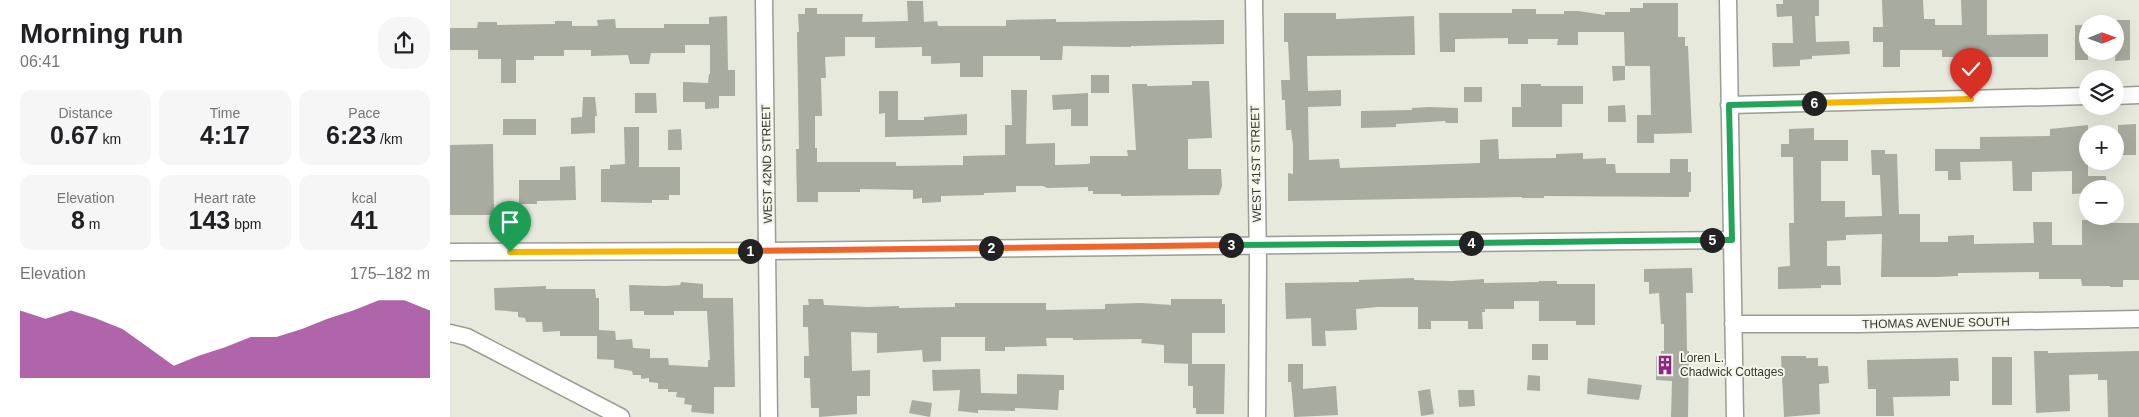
<!DOCTYPE html>
<meta charset="utf-8">
<style>
body{margin:0;font-family:Arial,sans-serif;background:#f6f6f6;color:#202124;height:100vh;display:flex;flex-direction:column;font-size:19px;white-space:nowrap}
*{box-sizing:border-box;margin:0}
p{font-size:16px;color:#757577}
.icon{flex:none;width:28px;height:28px;fill:none;stroke:currentColor;stroke-width:2;stroke-linecap:round;stroke-linejoin:round}
.map{position:relative;flex:1;overflow:hidden}
.sheet{display:flex;flex-direction:column;background:#fff;width:450px}
.sheet>*{flex:none}
.needle{width:32px;rotate:89deg}
.tools{position:absolute;left:1629px;top:15px;display:grid;gap:10px}
.tools a{display:grid;place-items:center;width:45px;height:45px;border-radius:50%;background:#fff;box-shadow:0 5px 20px #0002;font-size:25px}
.pin{position:absolute;display:grid;place-items:center;width:42px;height:42px;color:#fff;margin:-51px -21px;border-radius:50% 50% 50% 0;rotate:-45deg;box-shadow:0 0 5px #0007}
.pin .icon{rotate:45deg}
.km{position:absolute;width:25px;height:25px;margin:-12px;border-radius:50%;background:#222;color:#fff;font-size:14px;line-height:25px;text-align:center}
.round{display:grid;place-items:center;flex:none;width:52px;height:52px;border-radius:20px;background:#f6f6f6}
.headline{display:flex;align-items:center;justify-content:space-between;height:85px;padding:0 20px}
h1{font-size:28px;font-weight:700;line-height:38px}
.stats{display:grid;grid-template-columns:repeat(3,1fr);gap:8px;height:85px;padding:5px 20px}
.stats div{display:grid;align-content:center;border-radius:12px;background:#f6f6f6;text-align:center}
.stats b{font-size:25px;font-weight:700}
.stats small{font-size:14px;font-weight:400}
.stats p{font-size:14px}
.chart{height:140px;padding:10px 20px}
.chart p{display:flex;justify-content:space-between}
.chart svg{width:100%;height:90px;margin-top:5px;fill:#902487;opacity:.7}
main{display:flex;flex:1;min-height:0}
.map>svg:first-child{display:block}
</style>
<main>
<section class="sheet">
<div class="headline"><div><h1>Morning run</h1><p>06:41</p></div><a class="round"><svg class="icon" aria-label="share" viewBox="0 0 24 24"><path d="M12 15V3M7 8l5-5 5 5M5 13v7h14v-7"/></svg></a></div>
<div class="stats">
<div><p>Distance</p><b>0.67<small> km</small></b></div>
<div><p>Time</p><b>4:17</b></div>
<div><p>Pace</p><b>6:23<small> /km</small></b></div>
</div>
<div class="stats">
<div><p>Elevation</p><b>8<small> m</small></b></div>
<div><p>Heart rate</p><b>143<small> bpm</small></b></div>
<div><p>kcal</p><b>41</b></div>
</div>
<div class="chart"><p><span>Elevation</span>175–182 m</p>
<svg viewBox="0 0 160 44" preserveAspectRatio="none"><path d="M0 44V11L10 15L20 11L30 15L40 20L50 29L60 38L70 33L80 29L90 24L100 24L110 20L120 15L130 11L140 6L150 6L160 11V44z"/></svg>
</div>
</section>
<div class="map">
<svg width="1689" height="417" viewBox="0 0 1689 417">
<rect width="100%" height="100%" fill="#e6e9dc"/>
<path fill="#a8ab9f" d="M1333 0H1369V16H1365L1366 42 1399 41 1400 54 1362 56V59L1350 60V66L1323 67 1322 43H1343L1342 16 1327 17 1326 4H1333Z
M1432 0H1473L1474 19H1485V25H1512L1511 0H1537V35L1598 34V57H1492V50H1450V67H1433V42H1423V27H1433Z
M457 1H473L474 22 487 21 488 26H556V20L606 19V22L774 20V44L681 46V47L613 46 612 60H590V56H533V77H510V63L481 64V56H472V47L425 48V37H395V56L375 57 376 78H371L372 116H365V148H367V162H446V166L513 165V156L555 155V125H562L561 90H577L576 144 605 143V165L638 164 640 163V156H678L677 150H686L682 84H697V86L742 85V81H759L762 138 738 139V169H771L772 186 769 195 671 196V194H643V191H638V187L597 188 593 186H566V192L534 193V195L491 196V202L472 203V198L463 199V190L410 189V192H368V202H347L346 149H349L347 32H349L348 14H355V8H367V14H413L412 22 458 21Z
M1193 3H1228V37H1235V46H1238L1242 133 1204 134V143H1187V115H1201L1200 66H1175L1174 32H1128V45H1107L1108 39H1078V44H1058V38L1005 39V52H990L989 13H1062V9H1086V14H1114V11H1128L1155 15V12H1180V8H1193Z
M834 13H886V19L964 16 965 55 857 56 858 91 891 90V106L858 107 859 160 889 159 890 168 1030 163V140L1048 139 1049 159 1106 158V154L1133 153V159L1156 158V164H1165L1166 173H1220V159H1238V172H1241V192H1239V197L1094 196V198H1072V197L838 201V173L843 174V145L841 130H836L835 100H832L831 80H840L838 42H834Z
M277 16 278 70H285V96H269V108L255 109V102H233V82L258 83 259 74H260V45H235V53H201L199 64H180L178 55 141 56V50H114V56H84V60H66V83H51V59H28V50H0V28H27L28 22H47V25L105 24V21H122V26H148L147 20 165 19 166 28H214V24H259V17Z
M1667 20H1680V60L1665 61Z
M1625 25H1638V60H1625Z
M1162 66H1175V80L1163 81Z
M641 75H659V93H641Z
M1071 84H1091V86H1133V104H1112V127H1062V107H1071Z
M1014 87H1032V102H1014Z
M429 91H448V120H474V117L517 114V135L435 137V113L429 114Z
M185 93H206L207 113H185Z
M638 93V126H621V109L603 110 602 95Z
M133 97H145L147 116H145V133L121 134V118L132 117Z
M1175 105 1176 122H1158V106Z
M979 107 1008 108V123H996L995 121 946 124V127L911 128V111L962 110V108Z
M53 119H86V135H53Z
M1686 124V155H1668V125Z
M1638 125V176H1656L1657 189H1638V193L1622 194V171L1582 172V191H1563L1562 161 1510 162 1511 180H1498V171H1485V149H1530V137L1600 136V129Z
M174 127H189V167H230V195H219V200H202V203L151 202V169H160V165L175 164Z
M1364 128V140H1398V161H1371V201H1395V217L1432 216 1430 175H1422L1421 150H1435V154H1447L1449 214H1470V242H1498V236L1524 235V244L1584 243 1583 222H1602V245H1632V220H1649V223H1689V280H1673V287H1660V286H1632L1631 279H1589V272L1508 273V276L1486 277H1431L1432 234 1396 235V240L1377 241V266H1390L1391 285H1371V288L1328 289V267L1340 266 1339 223H1344L1343 157H1331V144H1339V129Z
M231 129 232 150H218V130Z
M43 144 44 215H0V145Z
M125 166 126 200 87 201V204H69V180H110V167Z
M1242 268 1243 293H1236L1237 351H1239L1238 417H1221L1222 381 1206 380V356H1211V351H1214V324H1211L1209 293 1199 294V282H1194V269Z
M964 278V280L1002 281 1034 279V283L1089 282V281H1107V284H1145V325H1126V321H1089V301H1064V309H1035V312H1032L1033 329H1018V321H981V329H968V307H928L906 309 907 330 875 331 876 346H862L861 318 836 319 835 283 909 282V280Z
M231 282 253 284V298H283L285 387H264V414L241 412 242 405 234 404 235 398 226 397 227 392H218V389H208V383L199 382V378L191 379V375H183L182 371 164 368V360L147 359V336H110V331L93 332 92 322H76L75 318 68 317V312L45 310 44 288 96 286V289H145L146 298H149V330L165 331 166 340 182 339 183 348 200 349V358H218L219 365 258 367V360H260L257 311H224V315H194V311H180L179 285 216 286 230 285Z
M358 299H373L374 305 418 307 449 306V308L505 307V303H596V310L655 309V304L692 303 721 305V299H772V304H775V333H742V364L714 363V345L691 343 692 339 623 340V338H596L597 346 555 347V351H535V337H491V361L473 362 472 350 427 353V333L401 332 402 371 420 370V396H407V414L369 417V408H361L360 378H354V356H359L358 327H353V305H359Z
M1082 344H1098V360H1082Z
M1584 351H1598V353L1689 351V417H1658L1657 380H1648V374L1619 375 1620 411 1586 413Z
M1331 356H1356V358H1368V366H1378L1379 383 1369 384 1370 414 1334 417Z
M1542 357H1562V405H1542Z
M1508 358 1509 381H1500V396L1443 397 1444 416H1426V389H1418L1417 360Z
M738 364H775L774 414H746V408H743V386H738Z
M838 364H853V389L886 386 888 415 844 417 841 382H838Z
M530 369 531 393 567 394V374L614 375V390H609L608 410 565 408V411L528 410V413L508 411 510 390 483 391 482 370Z
M1078 375 1090 376V391L1077 390Z
M1138 378 1192 385 1189 400 1137 394Z
M980 389 984 414 971 416 968 391Z
M1008 390H1024L1025 406 1009 407Z
M462 400 482 403 480 417 459 413Z"/>
<g fill="none" stroke-linecap="round" stroke-linejoin="round">
<defs>
<path id="minor" d="M314 0 319 417
M804 0 808 262 807 417
M1278 0 1285 417
M1665 96 1689 95
M1279 105 1638 96
M0 252 318 251 1282 240
M1283 324H1408L1689 319
M0 333 17 337 171 417"/>
</defs>
<use href="#minor" stroke="#9b9d92" stroke-width="19"/>
<use href="#minor" stroke="#fff" stroke-width="16"/>
</g>
<g fill="none" stroke-linecap="round" stroke-linejoin="round">
<defs>
<path id="split-1" d="M60 252 300 251"/>
<path id="split-2" d="M300 251 541 248"/>
<path id="split-3" d="M541 248 781 245"/>
<path id="split-4" d="M781 245 1021 243"/>
<path id="split-5" d="M1021 243 1262 240"/>
<path id="split-6" d="M1262 240H1282L1279 105 1364 103"/>
<path id="split-7" d="M1364 103 1521 99"/>
</defs>
<use href="#split-1" stroke="#fff" stroke-width="10"/>
<use href="#split-2" stroke="#fff" stroke-width="10"/>
<use href="#split-3" stroke="#fff" stroke-width="10"/>
<use href="#split-4" stroke="#fff" stroke-width="10"/>
<use href="#split-5" stroke="#fff" stroke-width="10"/>
<use href="#split-6" stroke="#fff" stroke-width="10"/>
<use href="#split-7" stroke="#fff" stroke-width="10"/>
<use href="#split-1" stroke="#f5b400" stroke-width="6"/>
<use href="#split-2" stroke="#f0652b" stroke-width="6"/>
<use href="#split-3" stroke="#f0652b" stroke-width="6"/>
<use href="#split-4" stroke="#22a559" stroke-width="6"/>
<use href="#split-5" stroke="#22a559" stroke-width="6"/>
<use href="#split-6" stroke="#22a559" stroke-width="6"/>
<use href="#split-7" stroke="#f5b400" stroke-width="6"/>
</g>
<defs>
<symbol id="building-bare" viewBox="-9 -9 18 18"><path d="M-4-6H4V6H1V3H-1V6H-4ZM-2.5-4.3h1.7v1.8h-1.7ZM.8-4.3h1.7v1.8H.8ZM-2.5-1h1.7V.8h-1.7ZM.8-1h1.7V.8H.8Z" fill="#902487" stroke="#f3f6e9" stroke-width="2.5" paint-order="stroke"/></symbol>
</defs>
<g fill-rule="evenodd">
<use href="#building-bare" x="1201" y="351" width="28" height="28"/>
</g>
<g text-anchor="middle" stroke-width="4" stroke-linejoin="round" paint-order="stroke">
<g font-size="12" fill="#363732" stroke="#f3f6e9">
<text transform="translate(317 164) rotate(-91)" y="4">WEST 42ND STREET</text>
<text transform="translate(806 164) rotate(-91)" y="4">WEST 41ST STREET</text>
<text transform="translate(1486 323) rotate(-1)" y="4">THOMAS AVENUE SOUTH</text>
</g>
<g font-size="12" fill="#363732" stroke="#f3f6e9" text-anchor="start">
<text x="1230" y="362">Loren L.<tspan x="1230" dy="14">Chadwick Cottages</tspan></text>
</g>
</g>
</svg>
<div class="tools">
<a><svg class="needle" viewBox="-14 -14 28 28"><path d="M0-13l5 13h-10z" fill="#e53935"/><path d="M0 13l5-13h-10z" fill="#757577"/></svg></a>
<a><svg class="icon" aria-label="layers" viewBox="0 0 24 24"><path d="M12 4l9 5-9 5-9-5zM3 14l9 5 9-5"/></svg></a>
<a>+</a>
<a>−</a>
</div>
<div class="pin" style="left:60px;top:252px;background:#1e9e55"><svg class="icon" aria-label="arrive" viewBox="0 0 24 24"><path d="M6 21V4h12l-3 4 3 4H6"/></svg></div>
<div class="pin" style="left:1521px;top:99px;background:#d93025"><svg class="icon" aria-label="check" viewBox="0 0 24 24"><path d="M5 12l5 5 9-10"/></svg></div>
<b class="km" style="left:300px;top:251px">1</b>
<b class="km" style="left:541px;top:248px">2</b>
<b class="km" style="left:781px;top:245px">3</b>
<b class="km" style="left:1021px;top:243px">4</b>
<b class="km" style="left:1262px;top:240px">5</b>
<b class="km" style="left:1364px;top:103px">6</b>
</div>
</main>
